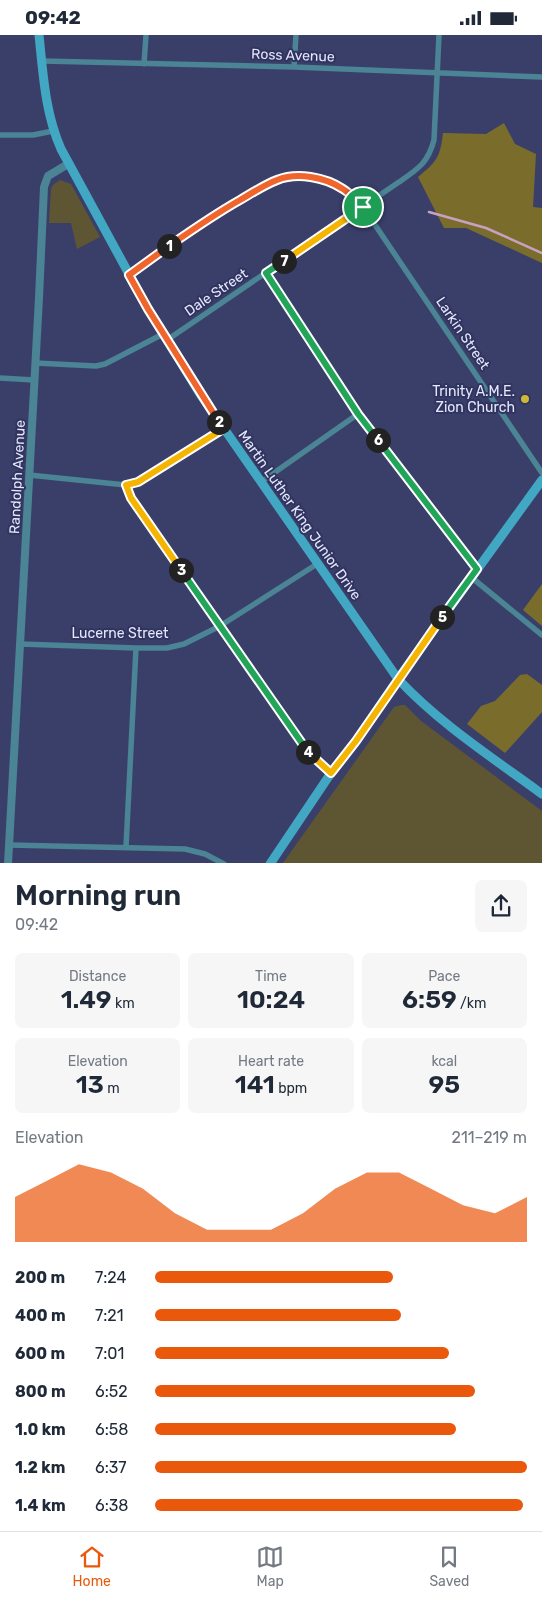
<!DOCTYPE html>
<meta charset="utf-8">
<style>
body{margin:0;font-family:Rubik,sans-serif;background:#f6f6f7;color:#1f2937;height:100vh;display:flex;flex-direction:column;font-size:19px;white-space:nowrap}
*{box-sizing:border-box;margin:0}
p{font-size:16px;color:#747a83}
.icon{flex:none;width:28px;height:28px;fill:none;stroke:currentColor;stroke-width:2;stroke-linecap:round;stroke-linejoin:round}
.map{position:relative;height:828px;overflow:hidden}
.drawer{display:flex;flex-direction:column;background:#fff;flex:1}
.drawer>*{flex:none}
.pin{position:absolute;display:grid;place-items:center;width:42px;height:42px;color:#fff;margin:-21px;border:2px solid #fff;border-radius:50%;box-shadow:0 1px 5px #0007}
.km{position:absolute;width:25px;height:25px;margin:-12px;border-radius:50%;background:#222;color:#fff;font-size:14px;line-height:25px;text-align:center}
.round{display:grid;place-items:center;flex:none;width:52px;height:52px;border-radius:8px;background:#f6f6f7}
.head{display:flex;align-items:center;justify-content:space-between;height:85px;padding:0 15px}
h1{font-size:28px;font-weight:600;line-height:38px}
.stats{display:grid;grid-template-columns:repeat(3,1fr);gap:8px;height:85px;padding:5px 15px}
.stats div{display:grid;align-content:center;border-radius:8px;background:#f6f6f7;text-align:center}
.stats b{font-size:25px;font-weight:600}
.stats small{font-size:14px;font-weight:400}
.stats p{font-size:14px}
.chart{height:140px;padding:10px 15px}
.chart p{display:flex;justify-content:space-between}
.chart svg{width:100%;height:90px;margin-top:5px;fill:#ea580c;opacity:.7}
ul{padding:0 15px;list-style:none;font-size:16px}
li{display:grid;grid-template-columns:80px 60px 1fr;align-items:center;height:38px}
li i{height:12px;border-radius:6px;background:#ea580c}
.status{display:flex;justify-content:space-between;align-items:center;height:35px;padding:0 25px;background:#fff;direction:ltr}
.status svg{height:14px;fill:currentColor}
.dock{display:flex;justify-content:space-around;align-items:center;height:70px;border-top:1px solid #e0e1e3;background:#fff;font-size:14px;color:#747a83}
.dock a{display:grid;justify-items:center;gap:2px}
.dock .current{color:#ea580c}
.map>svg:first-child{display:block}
</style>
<div class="status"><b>09:42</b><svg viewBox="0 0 49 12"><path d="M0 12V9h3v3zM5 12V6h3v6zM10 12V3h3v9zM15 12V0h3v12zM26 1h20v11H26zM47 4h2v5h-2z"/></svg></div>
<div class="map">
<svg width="542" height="829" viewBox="0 0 542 829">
<rect width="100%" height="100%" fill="#3a3f6a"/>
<path fill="#5e5633" d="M60 145 71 149 100 202 77 214 71 188H49L51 154 53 150Z
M401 670H405L421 686 542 776V828H283L394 672Z"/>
<path fill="#7a6d2c" d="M504 88 515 109 536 119 533 172 542 173V228L466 193H444L418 142C437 126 440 123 443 98L486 99Z
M542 549V591L523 575Z
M527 639 542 650V677L505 718 467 689 481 671 495 666 520 640Z"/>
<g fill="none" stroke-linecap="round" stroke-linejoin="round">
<path stroke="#c7a0c2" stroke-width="2.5" d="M429 177 486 193 542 218"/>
<path stroke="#4a8495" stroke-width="5.5" d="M42 26 294 32 542 42
M144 29 146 0
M294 32 296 0
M0 100H33L53 96
M266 238 358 379 477 534
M129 240C166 213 203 186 243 163 258 154 274 144 292 142 321 139 344 152 363 172L542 438
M167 305 399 147C418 134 428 128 434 105L439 0
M35 328 96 331 105 329 163 299
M0 343 34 345
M29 440 126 450 133 449 223 394
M261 447 358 379
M126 450 131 463 306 716 331 738
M471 542 542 600
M20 609 136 613H167L184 609 220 591 317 529
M9 810 185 814 205 819 224 829
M126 812 136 613"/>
<path stroke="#4a8495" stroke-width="8" d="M8 829 39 263 44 152 48 141 68 129"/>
<path stroke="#42a7c2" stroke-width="9" d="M39 0C43 38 45 78 61 114L148 274 200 359 398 644C440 689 493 723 542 759
M270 829 331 738 356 706 398 644 542 445"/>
</g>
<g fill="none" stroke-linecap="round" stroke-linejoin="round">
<defs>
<path id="split-1" d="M169 211C192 195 215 179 240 165 252 158 264 150 277 145 297 137 325 142 343 154 351 159 356 165 363 172"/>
<path id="split-2" d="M169 211 129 240 148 274 219 387"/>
<path id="split-3" d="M181 535 131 463 126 450 138 447 223 394 219 387"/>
<path id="split-4" d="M181 535 308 717"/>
<path id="split-5" d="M308 717 331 738 356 706 442 582"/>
<path id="split-6" d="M378 405 477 534 442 582"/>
<path id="split-7" d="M284 226 266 238 358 379 378 405"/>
<path id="split-8" d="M284 226 363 172"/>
</defs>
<use href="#split-1" stroke="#fff" stroke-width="10"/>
<use href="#split-2" stroke="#fff" stroke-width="10"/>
<use href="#split-3" stroke="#fff" stroke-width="10"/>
<use href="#split-4" stroke="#fff" stroke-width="10"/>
<use href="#split-5" stroke="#fff" stroke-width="10"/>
<use href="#split-6" stroke="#fff" stroke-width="10"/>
<use href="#split-7" stroke="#fff" stroke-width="10"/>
<use href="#split-8" stroke="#fff" stroke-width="10"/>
<use href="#split-1" stroke="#f0652b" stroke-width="6"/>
<use href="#split-2" stroke="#f0652b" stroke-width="6"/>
<use href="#split-3" stroke="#f5b400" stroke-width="6"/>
<use href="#split-4" stroke="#22a559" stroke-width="6"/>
<use href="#split-5" stroke="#f5b400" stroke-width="6"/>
<use href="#split-6" stroke="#22a559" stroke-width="6"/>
<use href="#split-7" stroke="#22a559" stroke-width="6"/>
<use href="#split-8" stroke="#f5b400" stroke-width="6"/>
</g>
<circle fill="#d0b837" stroke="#30345f" stroke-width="2" cx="525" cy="364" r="5"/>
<g text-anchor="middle" stroke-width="4" stroke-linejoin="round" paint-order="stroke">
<g font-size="14" fill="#e4e7fd" stroke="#30345f">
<text transform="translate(293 20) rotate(2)" y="5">Ross Avenue</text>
<text transform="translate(216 257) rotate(-34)" y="5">Dale Street</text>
<text transform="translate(463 298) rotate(56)" y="5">Larkin Street</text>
<text transform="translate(17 442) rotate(-87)" y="5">Randolph Avenue</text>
<text transform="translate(300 480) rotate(55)" y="5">Martin Luther King Junior Drive</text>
<text x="120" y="603">Lucerne Street</text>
</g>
<g font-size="14" fill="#e4e7fd" stroke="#30345f" text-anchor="end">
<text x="515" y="361">Trinity A.M.E.<tspan x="515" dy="16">Zion Church</tspan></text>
</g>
</g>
</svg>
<div class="pin" style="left:363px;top:172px;background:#1e9e55"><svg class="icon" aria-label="arrive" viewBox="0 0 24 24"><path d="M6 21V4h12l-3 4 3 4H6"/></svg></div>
<b class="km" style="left:169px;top:211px">1</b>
<b class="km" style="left:219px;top:387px">2</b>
<b class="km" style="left:181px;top:535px">3</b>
<b class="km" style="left:308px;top:717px">4</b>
<b class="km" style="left:442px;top:582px">5</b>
<b class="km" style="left:378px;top:405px">6</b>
<b class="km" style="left:284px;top:226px">7</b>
</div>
<section class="drawer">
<div class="head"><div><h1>Morning run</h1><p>09:42</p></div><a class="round"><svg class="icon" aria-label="share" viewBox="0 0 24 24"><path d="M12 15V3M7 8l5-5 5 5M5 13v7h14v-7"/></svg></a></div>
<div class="stats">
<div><p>Distance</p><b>1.49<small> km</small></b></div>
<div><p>Time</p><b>10:24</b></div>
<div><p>Pace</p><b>6:59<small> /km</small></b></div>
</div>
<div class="stats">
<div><p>Elevation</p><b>13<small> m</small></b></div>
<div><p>Heart rate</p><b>141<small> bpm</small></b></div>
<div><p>kcal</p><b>95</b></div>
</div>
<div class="chart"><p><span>Elevation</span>211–219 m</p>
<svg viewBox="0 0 160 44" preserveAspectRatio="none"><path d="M0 44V22L10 14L20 6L30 10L40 18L50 30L60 38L70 38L80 38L90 30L100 18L110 10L120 10L130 18L140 26L150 30L160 22V44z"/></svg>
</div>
<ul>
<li><b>200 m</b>7:24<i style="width:64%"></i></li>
<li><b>400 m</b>7:21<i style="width:66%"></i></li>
<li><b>600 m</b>7:01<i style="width:79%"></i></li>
<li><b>800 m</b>6:52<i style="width:86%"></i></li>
<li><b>1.0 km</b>6:58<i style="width:81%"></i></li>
<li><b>1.2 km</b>6:37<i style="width:100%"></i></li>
<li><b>1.4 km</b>6:38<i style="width:99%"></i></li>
</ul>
</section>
<nav class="dock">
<a class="current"><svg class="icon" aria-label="home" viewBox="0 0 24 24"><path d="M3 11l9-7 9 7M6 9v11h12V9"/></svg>Home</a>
<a><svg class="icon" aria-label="map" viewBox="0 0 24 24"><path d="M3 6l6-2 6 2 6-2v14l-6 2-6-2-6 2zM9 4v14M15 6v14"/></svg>Map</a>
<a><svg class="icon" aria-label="saved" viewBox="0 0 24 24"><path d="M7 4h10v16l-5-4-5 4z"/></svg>Saved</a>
</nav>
